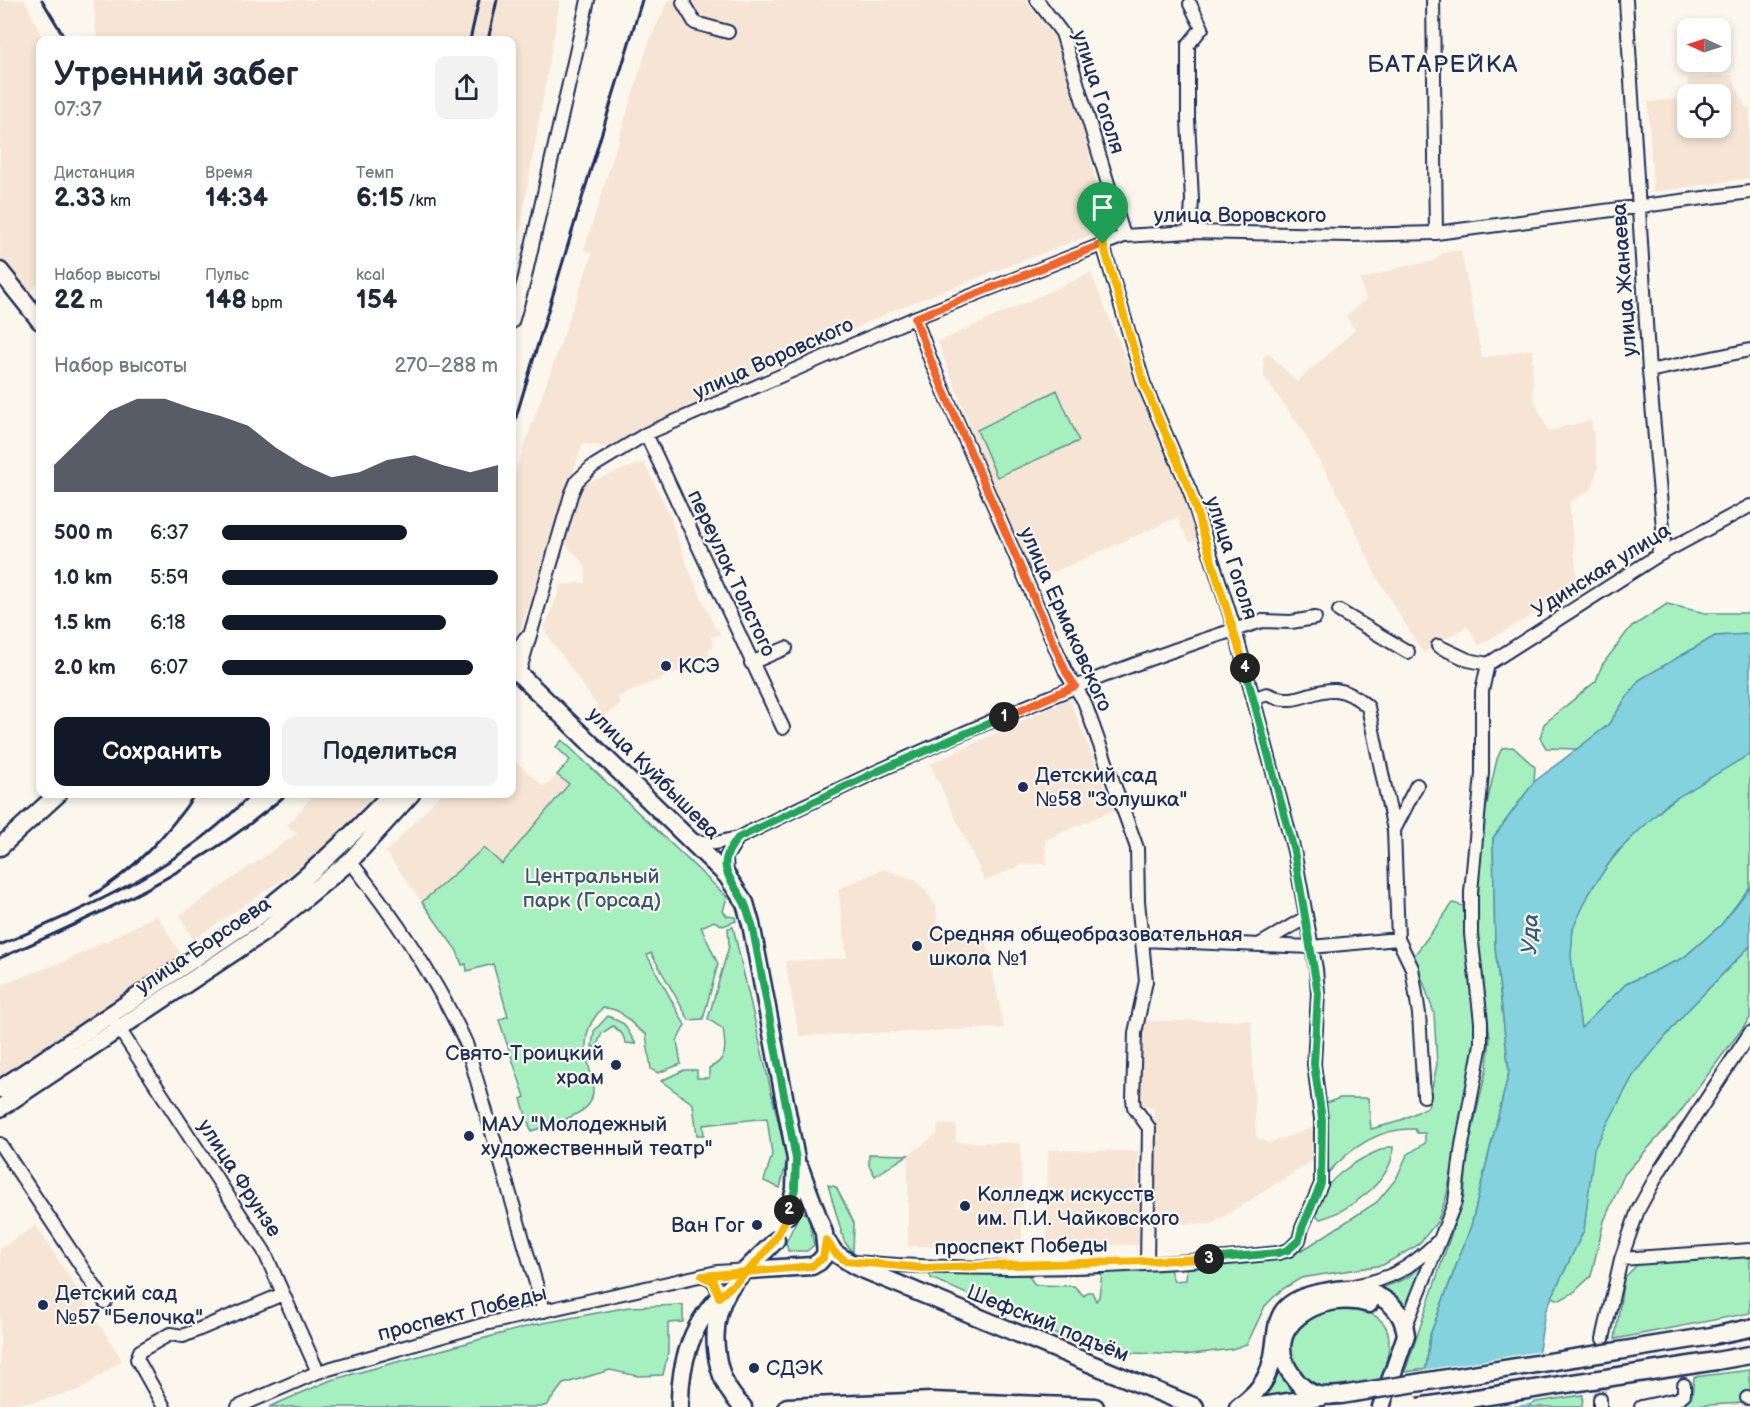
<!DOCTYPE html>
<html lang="ru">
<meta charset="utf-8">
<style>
body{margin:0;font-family:"Balsamiq Sans",sans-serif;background:#f2f2f3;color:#1f2937;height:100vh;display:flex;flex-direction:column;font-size:22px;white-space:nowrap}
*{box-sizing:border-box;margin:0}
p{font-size:20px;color:#747a83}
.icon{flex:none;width:33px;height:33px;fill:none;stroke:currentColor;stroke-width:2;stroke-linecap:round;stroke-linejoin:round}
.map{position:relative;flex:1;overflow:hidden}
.details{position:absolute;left:36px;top:36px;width:480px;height:762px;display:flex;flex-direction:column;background:#fff;border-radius:12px;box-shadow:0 3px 9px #0003}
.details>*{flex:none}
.needle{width:39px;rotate:273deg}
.tools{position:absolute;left:1677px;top:18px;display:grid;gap:12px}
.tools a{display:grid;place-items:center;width:54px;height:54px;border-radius:12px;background:#fff;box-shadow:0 3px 9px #0003;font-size:30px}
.pin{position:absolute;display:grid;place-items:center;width:51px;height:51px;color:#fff;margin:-62px -26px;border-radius:50% 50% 50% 0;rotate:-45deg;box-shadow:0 0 6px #0007}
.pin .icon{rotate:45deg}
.km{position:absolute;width:30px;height:30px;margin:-15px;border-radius:50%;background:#222;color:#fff;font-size:16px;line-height:30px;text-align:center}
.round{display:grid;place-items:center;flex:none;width:63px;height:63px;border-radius:12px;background:#f2f2f3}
.summary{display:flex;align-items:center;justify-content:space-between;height:102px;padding:0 18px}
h1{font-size:33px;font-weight:600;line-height:45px}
.metrics{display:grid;grid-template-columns:repeat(3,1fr);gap:9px;height:102px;padding:6px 18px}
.metrics div{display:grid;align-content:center}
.metrics b{font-size:26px;font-weight:600}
.metrics small{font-size:16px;font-weight:400}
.metrics p{font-size:16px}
.chart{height:168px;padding:12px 18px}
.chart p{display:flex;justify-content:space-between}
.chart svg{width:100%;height:108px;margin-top:6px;fill:#111827;opacity:.7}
.action{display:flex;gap:12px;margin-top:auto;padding:12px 18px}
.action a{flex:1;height:69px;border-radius:12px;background:#111827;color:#fff;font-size:24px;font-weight:600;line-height:69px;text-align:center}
.action a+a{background:#f2f2f3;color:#1f2937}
ul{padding:0 18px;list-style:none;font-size:20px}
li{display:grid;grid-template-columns:96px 72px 1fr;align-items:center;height:45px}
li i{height:15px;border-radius:8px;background:#111827}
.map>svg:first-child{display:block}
</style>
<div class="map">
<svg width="1750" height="1407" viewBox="0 0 1750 1407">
<rect width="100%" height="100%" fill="#fbf7ec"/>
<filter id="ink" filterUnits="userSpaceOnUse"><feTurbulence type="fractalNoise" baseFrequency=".0167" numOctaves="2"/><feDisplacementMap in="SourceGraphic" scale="12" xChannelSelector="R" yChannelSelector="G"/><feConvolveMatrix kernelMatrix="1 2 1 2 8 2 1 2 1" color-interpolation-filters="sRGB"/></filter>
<g filter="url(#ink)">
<path fill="#f6e5d4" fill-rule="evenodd" d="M0 0H25L43 40H40V281L29 292 0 257Z
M93 0H560L512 276V40H97Z
M668 0H1025L1054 37 1080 112 1106 229 896 309 606 447 583 443 518 637 512 645V481L592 254 584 250 649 42Z
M1732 75 1745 107 1750 108V178L1653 192 1648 102 1686 98 1688 79ZM1688 94H1720V128H1688Z
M1461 250 1482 358 1532 349 1533 397 1548 431 1591 420 1598 468 1592 489 1569 503 1578 586 1574 592 1479 645 1467 626 1423 653 1376 576 1342 501 1301 428 1264 377 1263 357 1269 354 1297 382 1355 330 1346 316 1366 299 1360 280 1401 267 1434 261 1442 253Z
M1091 273 1149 416 1185 494 1199 539 1190 542 1180 525 1178 517 1043 577 1028 570 993 487 938 342Z
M644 462 669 514 688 567 714 626 721 634 711 638 714 647 708 650 711 657 618 697 621 704 604 716 544 630 561 585 586 582 585 565 563 542 578 486Z
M1069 699 1114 810 1045 840 1047 864 1021 865 985 881 930 764Z
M512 758 543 786 549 784 557 775 569 784 502 865 484 848 422 902 386 852 441 794H512Z
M314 794H375L329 842 331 846 193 940 180 915 298 833 287 826Z
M884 869 913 879 924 888 937 908V930L985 933 1004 1028 799 1036 785 961 847 958 838 889Z
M157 915 182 956 0 1077V985L68 960Z
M1251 1020 1256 1137 1269 1143 1312 1128 1317 1158 1212 1224 1154 1223V1109L1138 1102 1139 1021Z
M938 1125H956V1142L1021 1143 1022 1246H908V1155L937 1134Z
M1048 1150 1138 1151V1196H1144L1143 1245 1046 1243Z
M36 1225 122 1360 79 1390 35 1402 16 1403 15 1407H0V1249Z"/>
<path fill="#a6f0bf" stroke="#60908e" stroke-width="1.5" d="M1057 390 1079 441 997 477 977 430Z
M1667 604 1705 613H1750V634L1715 636 1639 680 1608 725 1577 749 1546 748 1540 738 1544 724 1596 681 1602 665 1630 628Z
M562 740 727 897 723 911 727 916 735 917 736 921 723 926 714 921 701 927 718 964 703 1019 689 1020 651 953 647 955 685 1025 677 1041 681 1064 658 1073 651 1069 646 1034C628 1025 626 1008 603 1008 565 1043 605 1081 589 1104 581 1116 545 1127 531 1131L521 1099 525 1097 499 1020 508 1016 493 964 467 971 466 964 462 965 457 951 422 902 484 848 502 864 569 784 557 775 570 760 556 747Z
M1513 747 1535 767 1534 782 1493 838 1495 946 1509 1072 1471 1226 1430 1335 1426 1369 1405 1372 1464 1196 1468 1149 1487 1067 1490 1038 1477 928 1481 830 1497 759 1502 748Z
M1750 754V887L1721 925 1683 958 1626 984 1581 1029C1577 997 1567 962 1573 929 1574 921 1580 912 1584 904 1612 843 1688 780 1750 754Z
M1453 903 1463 906 1476 1024 1474 1063 1446 1198 1437 1222 1418 1245 1383 1265 1301 1278 1281 1290 1265 1306 1247 1344 1232 1349 1185 1355 1108 1352 1071 1341 931 1278 929 1274 933 1272H1026L1035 1285 1074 1286 1084 1296 1087 1292H1092L1096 1301 1099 1297 1102 1273 1169 1267 1174 1281 1186 1280 1187 1264 1294 1254 1309 1246 1377 1202 1396 1179 1407 1155 1425 1143V1133H1417L1415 1129C1378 1127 1349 1149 1326 1175V1103L1340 1098H1368L1371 1129 1397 1122 1428 1107 1437 1064 1434 1013 1414 956Z
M733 927 787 1160 780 1188 764 1181 772 1155 767 1118 703 1125 704 1135H697L693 1104 661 1081 684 1070H697V1078H709V1068C728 1060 726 1047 723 1029L708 1019 729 946 728 928Z
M1750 946V1018L1678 1115 1624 1175 1604 1221 1591 1276 1573 1293 1560 1300 1552 1297 1584 1230 1593 1149 1632 1076 1685 1013Z
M608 1016 624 1024 636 1044 626 1043 622 1034 613 1026 602 1033 596 1047H592L594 1031Z
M1388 1147H1393C1394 1180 1348 1212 1320 1219L1317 1217C1315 1181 1361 1157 1388 1147Z
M869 1154 908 1155 875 1176 869 1165Z
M828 1185 836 1187 854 1223 853 1253 844 1241Z
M801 1211 808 1215 814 1245 807 1251H788L786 1242Z
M1750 1257V1313L1615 1339 1624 1278 1638 1264Z
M1425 1263 1406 1314 1377 1290 1407 1278Z
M683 1305V1322L668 1323V1352L663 1375 638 1376 610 1370 563 1384 547 1405 541 1407H269L331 1380 533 1325 629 1307Z
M1346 1307C1395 1314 1395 1337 1381 1379 1365 1381 1324 1393 1311 1386 1302 1381 1295 1370 1293 1360 1284 1322 1314 1313 1346 1307Z
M1277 1365 1303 1393 1256 1398Z
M1750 1370V1390L1743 1392 1744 1403 1674 1407 1692 1397 1694 1377Z
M1583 1395 1582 1407H1530L1529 1403Z"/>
<path fill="#83d2de" stroke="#5991ab" stroke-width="1.5" d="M1750 634V754L1668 803 1616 853 1591 890 1573 928 1571 957 1581 1028 1626 984 1683 958 1721 925 1750 887V946L1685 1013 1633 1076 1594 1149 1584 1230 1545 1312 1530 1407H1432L1426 1369 1430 1335 1471 1226 1509 1072 1495 946 1493 838 1534 782 1608 725 1639 680 1715 636Z"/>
<path fill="#fbf7ec" d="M1541 1351 1532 1403 1504 1407H1429L1423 1370Z"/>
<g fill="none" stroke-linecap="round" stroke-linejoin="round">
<path stroke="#cecfd0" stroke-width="12" stroke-dasharray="12 6" stroke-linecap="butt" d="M1600 1399 1603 1339"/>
<defs>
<path id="minor" d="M684 0 683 3 695 23 728 32
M1037 0 1062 33 1124 236
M1433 0 1436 233
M1626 0 1649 371 1664 539 1657 556
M1190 4 1202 28 1188 45V119L1192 200 1190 232
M915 318 931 361 1066 672 1084 701 1137 848 1138 901 1146 981 1135 1033 1133 1099 1134 1107 1149 1128 1147 1263
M512 322 524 281 588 0
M1649 371 1750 350
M646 434 783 728
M1339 611 1408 652
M1438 646 1468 660 1488 664
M512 658 525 638
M751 663 786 648
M519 673 571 495 577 481 592 467 646 434 912 319 1124 236 1190 232 1349 235 1436 233 1750 192
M1253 699 1267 694C1307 714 1323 666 1368 707L1394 830 1398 939 1412 968 1419 1014 1424 1096
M1394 830 1417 785
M692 841 715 843 738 838C907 754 1082 677 1262 621L1291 622 1315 618
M350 861C395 918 436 978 466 1043L544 1311
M727 876 726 857 738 838
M1142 940 1311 947 1398 939
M1259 945 1305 918
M116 1024 264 1251 318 1372
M0 1144 105 1302
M1621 1259 1750 1250
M853 1262C994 1273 1138 1268 1278 1253L1289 1250 1299 1240 1302 1228 1321 1184V1119L1314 1064 1318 993 1316 969 1294 851 1235 630 1190 491 1144 384 1103 245
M702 1276C716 1277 719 1291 720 1304
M1353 1286C1391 1279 1409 1269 1437 1242
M1404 1330 1455 1202 1462 1145 1481 1044V1022L1471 934V892L1482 774V691L1488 664 1657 556 1750 506
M1603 1339 1621 1259 1638 1210 1660 1170 1750 1033
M1747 1398H1750
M1600 1399V1407
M164 1407 137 1359 140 1351 170 1334 183 1336 283 1294
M238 1407 318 1372 485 1324 717 1272 748 1270
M1641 1407 1678 1399 1684 1394V1385"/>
<path id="major" d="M0 271 40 321
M512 667 727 876 745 903 751 924 796 1159 795 1189 788 1215
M0 847 58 794
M0 1089 256 917C305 880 349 839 391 794
M0 1108 264 932 350 861 411 794
M826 1240 835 1253 855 1266 1195 1407
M748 1270 812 1266 819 1262 826 1254 824 1233 800 1168
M1712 1336 1750 1328
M1716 1361 1750 1355
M1341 1395C1334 1395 1325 1397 1318 1395 1309 1393 1300 1386 1295 1379 1253 1328 1322 1288 1369 1304
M680 1407C679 1363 692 1320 727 1290
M743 1407C713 1380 707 1326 728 1291 735 1278 764 1253 776 1240
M787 1407 932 1401 1095 1407
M1238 1407C1249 1399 1260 1390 1266 1377 1286 1338 1258 1303 1324 1292 1344 1288 1360 1287 1378 1296 1395 1304 1404 1318 1406 1335L1381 1407
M1254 1407 1322 1397"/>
</defs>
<use href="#minor" stroke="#1b2f5e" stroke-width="16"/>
<use href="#major" stroke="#1b2f5e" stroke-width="21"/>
<use href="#minor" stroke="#fbf7ec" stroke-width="12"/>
<use href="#major" stroke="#fbf7ec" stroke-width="16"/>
<path stroke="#1b2f5e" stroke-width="1.5" d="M1316 1407 1750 1338"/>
<path stroke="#1b2f5e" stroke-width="3" d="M42 0 66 40
M470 40 479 0
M488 40 497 0
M512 430 642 0
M91 896C132 872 169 833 195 794
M0 945C90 906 183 867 251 794
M0 958C103 913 202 868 287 794"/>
<defs>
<path id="major-bridge" d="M1341 1395 1712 1336
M1418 1407 1716 1361"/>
</defs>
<use href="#major-bridge" stroke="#1b2f5e" stroke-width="21" stroke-linecap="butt"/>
<use href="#major-bridge" stroke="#fbf7ec" stroke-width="16"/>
</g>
</g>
<g fill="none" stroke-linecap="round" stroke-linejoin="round" filter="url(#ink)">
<defs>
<path id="split-1" d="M1004 717 1075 686 1066 672 931 361 915 318 1103 244"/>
<path id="split-2" d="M789 1210 795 1189 796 1159 752 924C749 917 747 908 744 902 729 875 714 866 738 838L876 772 1004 717"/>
<path id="split-3" d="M789 1210C778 1245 747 1273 719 1297L713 1281 702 1276 812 1266 823 1258 826 1240 835 1253 846 1261 922 1268 1209 1259"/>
<path id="split-4" d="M1209 1259 1278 1253 1288 1250 1299 1240 1302 1228 1321 1184 1322 1119 1314 1064 1318 993 1294 851 1245 668"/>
<path id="split-5" d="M1103 244 1144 384 1190 491 1245 668"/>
</defs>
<use href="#split-1" stroke="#fff" stroke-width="12"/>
<use href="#split-2" stroke="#fff" stroke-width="12"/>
<use href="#split-3" stroke="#fff" stroke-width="12"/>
<use href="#split-4" stroke="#fff" stroke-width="12"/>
<use href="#split-5" stroke="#fff" stroke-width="12"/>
<use href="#split-1" stroke="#f0652b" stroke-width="8"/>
<use href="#split-2" stroke="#22a559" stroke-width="8"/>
<use href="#split-3" stroke="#f5b400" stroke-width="8"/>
<use href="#split-4" stroke="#22a559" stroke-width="8"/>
<use href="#split-5" stroke="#f5b400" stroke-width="8"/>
</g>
<g fill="#1b2f5e" stroke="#fbf7ec" stroke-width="2">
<circle cx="666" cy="666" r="6"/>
<circle cx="1023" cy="787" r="6"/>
<circle cx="917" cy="946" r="6"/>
<circle cx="616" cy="1065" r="6"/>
<circle cx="469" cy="1136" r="6"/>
<circle cx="965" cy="1206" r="6"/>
<circle cx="757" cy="1225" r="6"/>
<circle cx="43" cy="1305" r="6"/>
<circle cx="754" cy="1368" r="6"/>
</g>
<g text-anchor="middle" stroke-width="4.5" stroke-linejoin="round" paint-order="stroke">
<g font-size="21" fill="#1b2f5e" stroke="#fbf7ec">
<text transform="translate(1099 92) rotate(72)" y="7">улица Гоголя</text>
<text x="1240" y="222">улица Воровского</text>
<text transform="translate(1624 280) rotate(-94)" y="7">улица Жанаева</text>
<text transform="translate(773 358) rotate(-24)" y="7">улица Воровского</text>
<text transform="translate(1232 558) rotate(72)" y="7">улица Гоголя</text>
<text transform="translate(1601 570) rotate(-32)" y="7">Удинская улица</text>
<text transform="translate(732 573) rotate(65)" y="7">переулок Толстого</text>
<text transform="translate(1066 619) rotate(66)" y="7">улица Ермаковского</text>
<text transform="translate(654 773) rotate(45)" y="7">улица Куйбышева</text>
<text transform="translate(203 945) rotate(-34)" y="7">улица Борсоева</text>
<text transform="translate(240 1178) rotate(57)" y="7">улица Фрунзе</text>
<text transform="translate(1021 1246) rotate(-1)" y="7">проспект Победы</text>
<text transform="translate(462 1313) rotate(-14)" y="7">проспект Победы</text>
<text transform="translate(1048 1323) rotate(22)" y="7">Шефский подъём</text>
</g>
<g font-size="21" fill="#1b2f5e" stroke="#fbf7ec" text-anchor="start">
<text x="678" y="673">КСЭ</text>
<text x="1035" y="782">Детский сад<tspan x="1035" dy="24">№58 "Золушка"</tspan></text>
<text x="929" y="941">Средняя общеобразовательная<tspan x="929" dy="24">школа №1</tspan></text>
<text x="604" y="1060" text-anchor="end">Свято-Троицкий<tspan x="604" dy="24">храм</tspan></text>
<text x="481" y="1131">МАУ "Молодежный<tspan x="481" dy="24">художественный театр"</tspan></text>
<text x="977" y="1201">Колледж искусств<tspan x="977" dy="24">им. П.И. Чайковского</tspan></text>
<text x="745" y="1232" text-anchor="end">Ван Гог</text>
<text x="55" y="1300">Детский сад<tspan x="55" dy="24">№57 "Белочка"</tspan></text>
<text x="766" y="1375">СДЭК</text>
</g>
<g font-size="21" fill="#375671" stroke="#fbf7ec">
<text x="592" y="883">Центральный<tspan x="592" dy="24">парк (Горсад)</tspan></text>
</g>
<g font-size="22" font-style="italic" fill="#35587e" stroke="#fbf7ec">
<text transform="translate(1529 934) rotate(-87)" y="8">Уда</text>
</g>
<g font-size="24" letter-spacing="1.5" fill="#1b2f5e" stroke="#fbf7ec">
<text x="1443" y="72">БАТАРЕЙКА</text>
</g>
</g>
</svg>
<div class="tools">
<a><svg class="needle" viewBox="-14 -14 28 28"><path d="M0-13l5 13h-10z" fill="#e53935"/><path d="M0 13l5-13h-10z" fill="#747a83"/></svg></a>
<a><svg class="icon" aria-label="locate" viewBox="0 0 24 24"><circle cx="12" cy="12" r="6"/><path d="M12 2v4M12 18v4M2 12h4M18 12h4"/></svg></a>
</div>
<div class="pin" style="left:1103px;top:244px;background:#1e9e55"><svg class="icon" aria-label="arrive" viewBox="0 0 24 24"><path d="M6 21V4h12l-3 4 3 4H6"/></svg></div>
<b class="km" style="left:1004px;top:717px">1</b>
<b class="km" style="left:789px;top:1210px">2</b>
<b class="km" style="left:1209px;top:1259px">3</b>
<b class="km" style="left:1245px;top:668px">4</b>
<section class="details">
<div class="summary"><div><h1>Утренний забег</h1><p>07:37</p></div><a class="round"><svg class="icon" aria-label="share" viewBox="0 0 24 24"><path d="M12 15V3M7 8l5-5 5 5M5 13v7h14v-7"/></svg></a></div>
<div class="metrics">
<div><p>Дистанция</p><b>2.33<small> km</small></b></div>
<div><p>Время</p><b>14:34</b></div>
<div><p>Темп</p><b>6:15<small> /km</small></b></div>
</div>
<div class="metrics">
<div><p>Набор высоты</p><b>22<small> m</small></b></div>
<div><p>Пульс</p><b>148<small> bpm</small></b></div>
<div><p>kcal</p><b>154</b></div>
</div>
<div class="chart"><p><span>Набор высоты</span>270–288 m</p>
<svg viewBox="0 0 160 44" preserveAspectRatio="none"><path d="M0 44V33L10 22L20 11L30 6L40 6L50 10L60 13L70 17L80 26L90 33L100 38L110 36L120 31L130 29L140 33L150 36L160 33V44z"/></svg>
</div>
<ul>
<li><b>500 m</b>6:37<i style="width:67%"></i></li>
<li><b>1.0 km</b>5:59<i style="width:100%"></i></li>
<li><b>1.5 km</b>6:18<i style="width:81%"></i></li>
<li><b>2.0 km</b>6:07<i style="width:91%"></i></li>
</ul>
<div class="action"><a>Сохранить</a><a>Поделиться</a></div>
</section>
</div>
